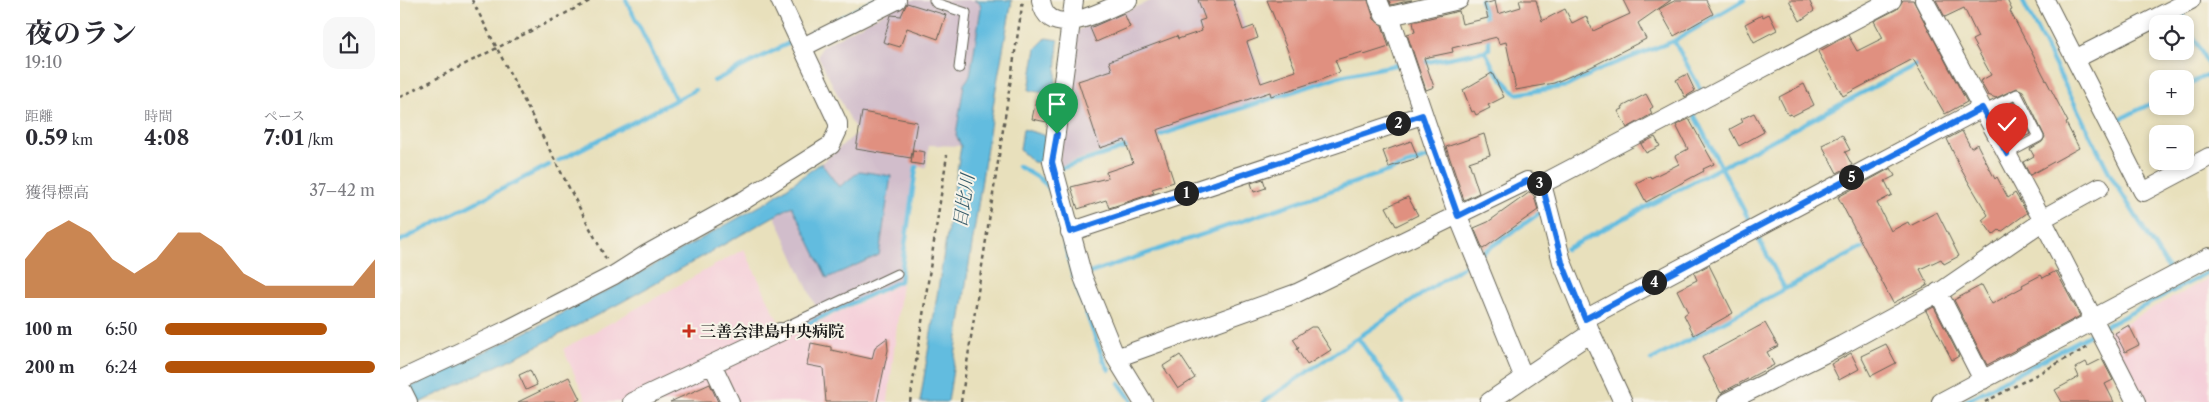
<!DOCTYPE html>
<html lang="ja">
<meta charset="utf-8">
<style>
body{margin:0;font-family:"Libre Caslon Text","Noto Serif JP",serif;background:#f7f7f7;color:#2b2b33;height:100vh;display:flex;flex-direction:column;font-size:19px;white-space:nowrap}
*{box-sizing:border-box;margin:0}
p{font-size:16px;color:#7c7c81}
.icon{flex:none;width:28px;height:28px;fill:none;stroke:currentColor;stroke-width:2;stroke-linecap:round;stroke-linejoin:round}
.map{position:relative;flex:1;overflow:hidden}
.drawer{display:flex;flex-direction:column;background:#fff;width:400px}
.drawer>*{flex:none}
.tools{position:absolute;left:1749px;top:15px;display:grid;gap:10px}
.tools a{display:grid;place-items:center;width:45px;height:45px;border-radius:10px;background:#fff;box-shadow:0 2px 8px #0003;font-size:25px}
.pin{position:absolute;display:grid;place-items:center;width:42px;height:42px;color:#fff;margin:-51px -21px;border-radius:50% 50% 50% 0;rotate:-45deg;box-shadow:0 0 5px #0007}
.pin .icon{rotate:45deg}
.km{position:absolute;width:25px;height:25px;margin:-12px;border-radius:50%;background:#222;color:#fff;font-size:14px;line-height:25px;text-align:center}
.round{display:grid;place-items:center;flex:none;width:52px;height:52px;border-radius:15px;background:#f7f7f7}
.overview{display:flex;align-items:center;justify-content:space-between;height:85px;padding:0 25px}
h1{font-size:28px;font-weight:700;line-height:38px}
.stats{display:grid;grid-template-columns:repeat(3,1fr);gap:8px;height:85px;padding:5px 25px}
.stats div{display:grid;align-content:center}
.stats b{font-size:21px;font-weight:700}
.stats small{font-size:14px;font-weight:400}
.stats p{font-size:14px}
.chart{height:140px;padding:10px 25px}
.chart p{display:flex;justify-content:space-between}
.chart svg{width:100%;height:90px;margin-top:5px;fill:#b45309;opacity:.7}
ul{padding:0 25px;list-style:none;font-size:16px}
li{display:grid;grid-template-columns:80px 60px 1fr;align-items:center;height:38px}
li i{height:12px;border-radius:6px;background:#b45309}
main{display:flex;flex:1;min-height:0}
.map>svg:first-child{display:block}
</style>
<main>
<section class="drawer">
<div class="overview"><div><h1>夜のラン</h1><p>19:10</p></div><a class="round"><svg class="icon" aria-label="share" viewBox="0 0 24 24"><path d="M12 15V3M7 8l5-5 5 5M5 13v7h14v-7"/></svg></a></div>
<div class="stats">
<div><p>距離</p><b>0.59<small> km</small></b></div>
<div><p>時間</p><b>4:08</b></div>
<div><p>ペース</p><b>7:01<small> /km</small></b></div>
</div>
<div class="chart"><p><span>獲得標高</span>37–42 m</p>
<svg viewBox="0 0 160 44" preserveAspectRatio="none"><path d="M0 44V25L10 12L20 6L30 12L40 25L50 32L60 25L70 12L80 12L90 19L100 32L110 38L120 38L130 38L140 38L150 38L160 25V44z"/></svg>
</div>
<ul>
<li><b>100 m</b>6:50<i style="width:77%"></i></li>
<li><b>200 m</b>6:24<i style="width:100%"></i></li>
</ul>
</section>
<div class="map">
<svg width="1809" height="402" viewBox="0 0 1809 402">
<rect width="100%" height="100%" fill="#f7f3e8"/>
<filter id="ink" filterUnits="userSpaceOnUse"><feTurbulence type="fractalNoise" baseFrequency=".02" numOctaves="2"/><feDisplacementMap in="SourceGraphic" scale="10" xChannelSelector="R" yChannelSelector="G"/><feConvolveMatrix kernelMatrix="1 2 1 2 8 2 1 2 1" color-interpolation-filters="sRGB"/></filter>
<filter id="wash" filterUnits="userSpaceOnUse"><feTurbulence type="fractalNoise" baseFrequency=".0096" numOctaves="4" result="noise"/><feDisplacementMap in="SourceGraphic" scale="20" xChannelSelector="R" yChannelSelector="G"/><feGaussianBlur stdDeviation="1.12" result="paint"/><feColorMatrix in="noise" values="0 0 0 0 0 0 0 0 0 0 0 0 0 0 0 0 0 1.4 0 .05"/><feComposite in="paint" operator="in"/></filter>
<g filter="url(#wash)">
<rect width="100%" height="100%" fill="#e8e0bc"/>
<path fill="#f5cfd9" d="M344 249 386 337 502 283 488 402H187L163 349Z
M1809 278V402H1744L1708 332Z"/>
<path fill="#d1bdcb" d="M507 0H574L581 5 570 76 564 84 561 146 529 145 526 168 514 166 499 280 390 330 386 322 416 307 375 216 393 206 439 187 421 163 457 133 418 56 421 47Z
M753 0H836L868 97 659 166 675 35 680 29Z"/>
<path fill="#62bcdf" stroke="#3f6c7e" d="M574 0H612L595 94 548 402H520L561 146 556 135 564 84 570 76 581 8 580 3Z
M646 38 658 40 655 95 649 94 648 99 643 98 644 93 629 90 636 48Z
M623 129 647 136 643 163 633 162 620 150Z
M421 163 439 187 460 171 491 176 479 255 427 278 392 206 222 302 130 350 21 402H0V392L126 332 218 285 367 202Z"/>
<g fill="none" stroke-linecap="round" stroke-linejoin="round">
<path stroke="#62bcdf" stroke-width="4.5" d="M226 0 276 100
M1081 0 1087 23
M1622 0 1711 176 1771 273
M1781 12 1809 67
M411 33 475 0
M1085 51 1089 49V33
M1022 63 1085 51 1094 69 1116 94 1167 86 1203 68 1274 41
M314 81 391 42
M1785 86 1809 74
M1302 92 1274 41 1344 0
M1292 111 1350 222
M1714 122 1758 100
M754 137 941 76 995 65H1002
M158 161 295 90
M618 166C630 173 648 181 652 194
M662 168 733 145
M654 202 673 276
M1356 234 1385 289 1462 248
M0 241 149 165
M1166 249 1521 62
M1078 256 1144 210
M687 274 1032 156
M676 285 704 361 709 370
M1702 328 1809 272
M387 333 500 281 516 167
M958 338 1003 402
M1251 360 1385 289
M719 383 732 401
M863 402 1071 261
M1564 402 1695 332"/>
</g>
<g id="blocks">
<path fill="#e09080" d="M798 0H833L843 30 854 26 858 38 847 42 861 83 896 71 867 0H968L974 19 982 25 989 47 964 55 963 52 935 60 940 72 918 81 871 96 870 92 757 130 774 182 752 189 754 193 709 208 706 200 678 209 671 187 707 178 706 172 733 163 725 140 700 148 678 81 712 70 709 61 777 36 778 39 802 31 799 21 805 19Z
M989 0H1012L991 5Z
M1119 0H1136L1142 21 1165 9 1172 23 1186 16 1193 31 1230 14 1223 0H1271L1238 23 1246 39 1191 67 1154 83 1116 90 1106 42 1099 44 1097 37 1052 48 1053 52 1024 58 1034 87 1026 90 1007 34 1015 32 1013 22 1059 11 1062 24 1088 18 1084 4 1095 1 1098 14 1121 7Z
M1276 0H1306L1313 14 1274 36 1259 9Z
M1389 0H1409L1414 11 1400 21Z
M1503 0H1513L1567 102 1545 114 1513 59 1443 96 1418 52 1448 35 1457 51 1483 38 1474 21 1497 9Z
M1536 0H1607L1612 10 1610 11 1668 122 1666 123 1679 148 1630 175 1623 162 1634 156 1630 149 1642 142 1645 137 1623 91 1617 88 1596 98 1588 95 1580 81 1591 75 1572 40 1578 37 1564 8 1545 17Z
M507 3 546 15 538 39 507 28 500 47 483 42 491 15 501 16Z
M724 13 730 27 696 42 690 28Z
M1369 14 1377 30 1354 42 1345 24 1362 15 1363 17Z
M1092 73 1104 97 1088 105 1090 108 1076 115 1074 111 1072 112 1063 90Z
M1287 74 1295 91 1285 97 1276 80Z
M1404 84 1414 105 1392 116 1391 114 1388 115 1379 97Z
M1246 94 1253 107 1250 109 1252 114 1227 128 1218 111 1223 109 1222 107Z
M636 100 649 103 647 122 632 119Z
M1614 102 1631 134 1615 140 1614 136 1610 138 1604 125 1606 124 1603 119 1606 117 1602 109Z
M462 112 517 122 511 158 456 149Z
M1354 113 1364 132 1339 146 1330 129 1343 122 1341 119Z
M1289 119 1314 164 1303 169 1304 171 1246 202 1236 183 1250 176 1251 178 1279 164 1275 156 1288 149 1276 125Z
M1562 131 1571 148 1577 144 1595 179 1597 177 1608 198 1615 193 1627 213 1601 232 1599 230 1593 235 1582 220 1588 215 1562 171 1547 139Z
M1084 134 1090 155 1069 162 1079 193 1064 200 1046 147Z
M1442 135 1450 150 1445 152 1452 165 1437 173 1422 145Z
M1255 137 1260 146 1246 153 1241 144Z
M1011 141 1018 158 989 167 983 151Z
M513 150 525 152 523 165 511 163Z
M1491 168 1495 176 1485 181 1492 195 1477 203 1491 231 1508 222 1510 226 1537 212 1559 256 1544 264 1541 259 1520 269 1528 285 1493 303 1438 197Z
M863 179 866 188 854 192 851 183Z
M1130 192 1134 196 1138 210 1083 249 1074 228 1088 222Z
M1008 197 1018 215 996 226 986 207Z
M1309 265 1333 313 1294 335 1284 315 1288 312 1277 290 1297 280 1294 273Z
M1656 271 1680 316 1587 365 1554 300 1582 285 1592 304 1623 287 1622 285 1641 275 1643 278Z
M1534 307 1559 356 1552 360 1526 311Z
M1365 323 1378 346 1367 352 1374 365 1321 393 1302 357Z
M1729 325 1739 345 1725 352 1715 333Z
M911 327H916L931 350 907 365 897 349 899 348 893 339Z
M487 338 488 350 477 402H426L423 368 407 365 411 343 431 347V350L472 359 475 347Z
M1486 344 1496 363 1471 376 1461 356Z
M1451 353 1459 369 1439 380 1431 364Z
M780 355 795 378 778 389 763 366Z
M1702 359 1713 380 1705 384 1714 402H1662L1655 390 1679 377 1675 368 1686 362 1688 366Z
M130 370 137 385 126 390 119 375Z
M169 377 180 399 174 402H118Z
M310 384 318 402H270Z"/>
</g>
</g>
<g filter="url(#ink)">
<use href="#blocks" fill-opacity="0" stroke="#636154" stroke-width="1"/>
<g fill="none" stroke-linecap="round" stroke-linejoin="round">
<defs>
<path id="service" d="M534 0 536 3 566 13 559 68
M1583 111 1617 94 1639 137 1607 154
M380 332 381 329 497 274"/>
<path id="minor" d="M641 0C647 44 705 9 728 0
M674 0 652 162 683 277 716 358 743 402
M978 0 984 15 990 16 1059 0
M1524 0 1642 219 1736 402
M1645 0 1743 192 1809 157
M990 16 1058 216 1124 378 1089 402
M403 47 497 0
M1675 59 1791 0
M1142 184 1162 262 1191 333 1223 402
M1642 219 1700 187
M670 232 1022 115
M1538 292 1583 380
M1185 319 1582 108
M1692 319 1809 257
M716 358 897 293 1127 181 1142 184 1492 0
M312 364 380 332
M1124 378 1191 333
M0 380 105 331 214 275 247 254 346 199 431 145 438 130V123L380 0
M0 386 8 402
M232 402 312 364 330 402
M1327 402 1442 345 1543 290 1643 221
M1541 402 1693 321"/>
</defs>
<use href="#service" stroke="#636154" stroke-width="11"/>
<use href="#minor" stroke="#636154" stroke-width="20"/>
<path stroke="#636154" stroke-width="2.5" stroke-dasharray="4 4" stroke-linecap="butt" d="M72 0 207 261
M0 97 192 0
M510 402 547 155
M561 402 623 0
M1585 402 1690 346"/>
<use href="#service" stroke="#fff" stroke-width="9"/>
<use href="#minor" stroke="#fff" stroke-width="18"/>
</g>
</g>
<g fill="none" stroke-linecap="round" stroke-linejoin="round" filter="url(#ink)">
<defs>
<path id="route" d="M657 134 652 162 670 232 1022 115 1058 216 1127 181 1142 184 1162 262 1185 319 1582 108 1607 154"/>
</defs>
<use href="#route" stroke="#fff" stroke-width="10"/>
<use href="#route" stroke="#1a73e8" stroke-width="6"/>
</g>
<path fill="#c8321e" stroke="#f7f3e8" stroke-width="2" d="M286.5 323.5h5v5h5v5h-5v5h-5v-5h-5v-5h5z"/>
<g text-anchor="middle" stroke-width="4" stroke-linejoin="round" paint-order="stroke">
<g font-size="16" font-weight="bold" fill="#1c1c1c" stroke="#f7f3e8" text-anchor="start">
<text x="300" y="337">三善会津島中央病院</text>
</g>
<g font-size="18" font-style="italic" fill="#385c6a" stroke="#f7f3e8">
<text transform="translate(564 201) rotate(-81)" y="6">目比川</text>
</g>
</g>
</svg>
<div class="tools">
<a><svg class="icon" aria-label="locate" viewBox="0 0 24 24"><circle cx="12" cy="12" r="6"/><path d="M12 2v4M12 18v4M2 12h4M18 12h4"/></svg></a>
<a>+</a>
<a>−</a>
</div>
<div class="pin" style="left:657px;top:134px;background:#1e9e55"><svg class="icon" aria-label="arrive" viewBox="0 0 24 24"><path d="M6 21V4h12l-3 4 3 4H6"/></svg></div>
<div class="pin" style="left:1607px;top:154px;background:#d93025"><svg class="icon" aria-label="check" viewBox="0 0 24 24"><path d="M5 12l5 5 9-10"/></svg></div>
<b class="km" style="left:786px;top:193px">1</b>
<b class="km" style="left:998px;top:123px">2</b>
<b class="km" style="left:1139px;top:183px">3</b>
<b class="km" style="left:1254px;top:282px">4</b>
<b class="km" style="left:1451px;top:177px">5</b>
</div>
</main>
